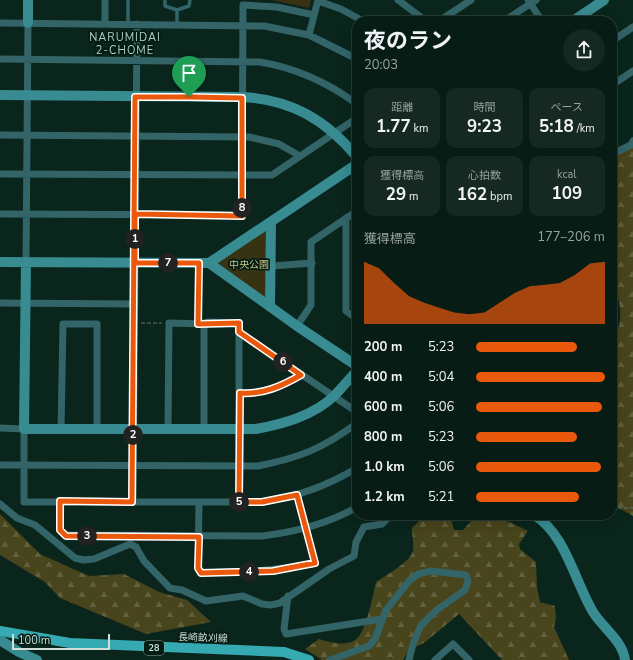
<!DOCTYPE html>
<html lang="ja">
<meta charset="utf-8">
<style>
body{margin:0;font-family:"Nunito Sans","Noto Sans JP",sans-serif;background:#152922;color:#f1f3f6;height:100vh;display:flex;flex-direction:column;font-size:15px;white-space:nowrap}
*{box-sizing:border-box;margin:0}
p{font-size:13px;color:#98a1a0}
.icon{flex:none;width:22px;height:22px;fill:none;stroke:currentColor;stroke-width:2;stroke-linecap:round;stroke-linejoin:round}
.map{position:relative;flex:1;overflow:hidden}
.side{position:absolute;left:352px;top:16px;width:265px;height:504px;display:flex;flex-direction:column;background:#071c15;border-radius:16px;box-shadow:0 4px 16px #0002,0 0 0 1px #283a34}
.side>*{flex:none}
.scale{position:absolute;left:12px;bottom:10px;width:98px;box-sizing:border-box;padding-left:4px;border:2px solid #cfdfd8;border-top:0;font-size:11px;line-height:14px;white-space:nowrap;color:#cfdfd8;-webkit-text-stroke:3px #021b13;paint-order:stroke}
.pin{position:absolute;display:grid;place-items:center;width:34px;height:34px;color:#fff;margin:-41px -17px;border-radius:50% 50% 50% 0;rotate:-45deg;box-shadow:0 0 4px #0007}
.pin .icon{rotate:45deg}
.km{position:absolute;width:20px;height:20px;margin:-10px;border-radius:50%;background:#222;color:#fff;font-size:11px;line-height:20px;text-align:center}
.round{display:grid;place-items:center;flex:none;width:42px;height:42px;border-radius:21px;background:#152922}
.headline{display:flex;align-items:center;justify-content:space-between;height:68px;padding:0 12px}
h1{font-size:22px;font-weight:700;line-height:30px}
.figures{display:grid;grid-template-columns:repeat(3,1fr);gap:6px;height:68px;padding:4px 12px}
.figures div{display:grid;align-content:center;border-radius:10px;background:#152922;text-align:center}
.figures b{font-size:17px;font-weight:700}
.figures small{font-size:11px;font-weight:400}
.figures p{font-size:11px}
.chart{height:112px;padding:8px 12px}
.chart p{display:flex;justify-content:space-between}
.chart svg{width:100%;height:72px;margin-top:4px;fill:#ea580c;opacity:.7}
ul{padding:0 12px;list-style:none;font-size:13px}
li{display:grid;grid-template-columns:64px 48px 1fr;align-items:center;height:30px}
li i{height:10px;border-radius:5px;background:#ea580c}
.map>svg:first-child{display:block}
</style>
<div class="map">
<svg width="633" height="660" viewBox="0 0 633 660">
<defs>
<pattern id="forest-firs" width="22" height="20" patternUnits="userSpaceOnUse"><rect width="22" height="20" fill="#48441c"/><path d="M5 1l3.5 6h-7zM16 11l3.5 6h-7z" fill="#615f3c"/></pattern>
</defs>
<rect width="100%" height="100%" fill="#09251c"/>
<path fill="url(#forest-firs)" d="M633 137V516L612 504V338C625 327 621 297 612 284V159Z
M0 514 40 554 89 576 124 574 159 592 187 600 211 622 146 634 60 598 45 582 0 555Z
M421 515H450L454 530H463L477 515C496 514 511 523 528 531L519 544 520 549 536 562 537 587 540 602 555 606 556 617 554 627 569 660H502L459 614 424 643 409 650 403 660H322L305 649 319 639C329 642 345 647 355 640 366 634 373 594 376 582 385 576 410 562 413 551 414 544 412 535 412 528L419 521Z"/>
<path fill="#373312" d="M271 0H311L309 8Z
M271 222 270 307 209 263Z"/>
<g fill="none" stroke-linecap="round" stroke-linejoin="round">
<path stroke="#60776e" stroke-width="1" stroke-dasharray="4 2" stroke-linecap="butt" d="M198 316 199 271
M141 323H162
M612 508H633"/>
<path stroke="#336468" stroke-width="3.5" d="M165 0V6L177 10V24
M177 10 189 6 190 0
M128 24V0"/>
<path stroke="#336468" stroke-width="7" d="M398 0 426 21
M528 0 542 21
M318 1 341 9 363 21
M439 21 471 0
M504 21 536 0
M0 23 264 26 309 35 357 59
M105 24V0
M309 35 318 0
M612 41 633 27
M0 59 260 62C297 68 327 82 357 104
M612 85 633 71
M0 135 249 137 279 144 300 156
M612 154 631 145 633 141
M0 174 272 175 357 118
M0 214 242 215 243 5 277 7 314 15
M346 218V311L357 319
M26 262 28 23
M272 266 312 263
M0 303 135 304
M204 324 208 322 239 323V503
M297 326 311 305V242L357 211
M239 332 357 412
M240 393C262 395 282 386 301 375
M0 428 24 429V502H262C297 497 327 486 357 468
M61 429 63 324H97V429
M168 429 169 323 204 324V430
M0 465 258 466C299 458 324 448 357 423
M61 501 60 530 66 535 262 536C295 532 328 524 357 507
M133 502 137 24
M199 502 198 569 201 573C240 572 277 571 315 563L297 495
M0 504 17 518 35 525 75 558 84 560 94 559 130 544 136 547 144 561 170 588 182 590 206 601 243 596 262 604 271 605 280 603 329 569 354 556 356 542 364 527 382 524 391 515
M288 596 284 629 286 634 382 619
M330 660 369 646 375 639 386 610 409 581 418 574 431 571 466 575 468 581 465 590 438 609 421 625 413 644 409 660
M435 660 453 644 469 660"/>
<path stroke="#378b91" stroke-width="10" d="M28 0V23
M573 21 604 0
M0 95 242 97C291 99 326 120 357 157
M0 262 209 263 357 164
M26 262 24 429H256C283 424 313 416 334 396 342 388 349 379 357 371
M209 263 297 326 357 366
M270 307 271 222
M534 515C565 533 575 582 593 612 602 627 623 641 625 660
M0 640 19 652 37 660"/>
<path stroke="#36aab2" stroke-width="10" d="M0 631 70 643 284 652 309 660"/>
</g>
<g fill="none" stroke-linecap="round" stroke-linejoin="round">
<defs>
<path id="route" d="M189 97H135L132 502 60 501V530L66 536 199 537 198 568 201 573 273 571 315 563 297 495 262 502H239L240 393C262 395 282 386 301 375L239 332V323L198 324 199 263H135V214L242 216V98L189 97"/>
</defs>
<use href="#route" stroke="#fff" stroke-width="8"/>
<use href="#route" stroke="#ea580c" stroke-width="5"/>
</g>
<g text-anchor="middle" stroke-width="3.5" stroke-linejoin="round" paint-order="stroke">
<rect fill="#021b13" stroke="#92a49d" stroke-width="1" x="144" y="641" width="20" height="14" rx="3"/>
<g font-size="9" font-weight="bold" fill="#cfdfd8">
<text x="154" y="651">28</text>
</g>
<g font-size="10" fill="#c9c27f" stroke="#021b13">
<text x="249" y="268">中央公園</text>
</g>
<g font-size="10" fill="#cfdfd8" stroke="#021b13">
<text transform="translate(203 637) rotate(2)" y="4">長崎畝刈線</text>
</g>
<g font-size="11" letter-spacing="1" fill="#b2d1c5" stroke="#021b13">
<text x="125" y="41">NARUMIDAI<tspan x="125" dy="13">2-CHOME</tspan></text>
</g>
</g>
</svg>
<div class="scale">100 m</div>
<div class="pin" style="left:189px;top:97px;background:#1e9e55"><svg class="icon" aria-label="arrive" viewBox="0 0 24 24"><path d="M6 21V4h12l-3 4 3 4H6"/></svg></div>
<b class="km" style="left:135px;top:239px">1</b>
<b class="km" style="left:133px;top:435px">2</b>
<b class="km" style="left:87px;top:536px">3</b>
<b class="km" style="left:249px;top:572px">4</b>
<b class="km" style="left:239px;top:502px">5</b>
<b class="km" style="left:283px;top:362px">6</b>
<b class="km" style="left:168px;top:263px">7</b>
<b class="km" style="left:242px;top:208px">8</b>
<section class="side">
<div class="headline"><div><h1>夜のラン</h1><p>20:03</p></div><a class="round"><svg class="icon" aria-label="share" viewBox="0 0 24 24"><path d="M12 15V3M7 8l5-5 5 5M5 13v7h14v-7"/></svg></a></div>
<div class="figures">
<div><p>距離</p><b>1.77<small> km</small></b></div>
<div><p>時間</p><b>9:23</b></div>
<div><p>ペース</p><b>5:18<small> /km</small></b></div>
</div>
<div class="figures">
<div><p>獲得標高</p><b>29<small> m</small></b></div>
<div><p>心拍数</p><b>162<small> bpm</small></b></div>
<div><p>kcal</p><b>109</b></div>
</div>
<div class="chart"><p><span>獲得標高</span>177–206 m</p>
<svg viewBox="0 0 160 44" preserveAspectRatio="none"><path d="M0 44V6L10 10L20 19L30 27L40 31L50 34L60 37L70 38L80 37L90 31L100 25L110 21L120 20L130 19L140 14L150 7L160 6V44z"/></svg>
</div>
<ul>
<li><b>200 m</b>5:23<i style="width:78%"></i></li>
<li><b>400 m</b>5:04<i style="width:100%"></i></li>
<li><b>600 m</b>5:06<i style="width:98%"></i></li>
<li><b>800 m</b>5:23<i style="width:78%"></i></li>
<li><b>1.0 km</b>5:06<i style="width:97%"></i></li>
<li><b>1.2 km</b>5:21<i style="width:80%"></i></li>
</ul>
</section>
</div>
